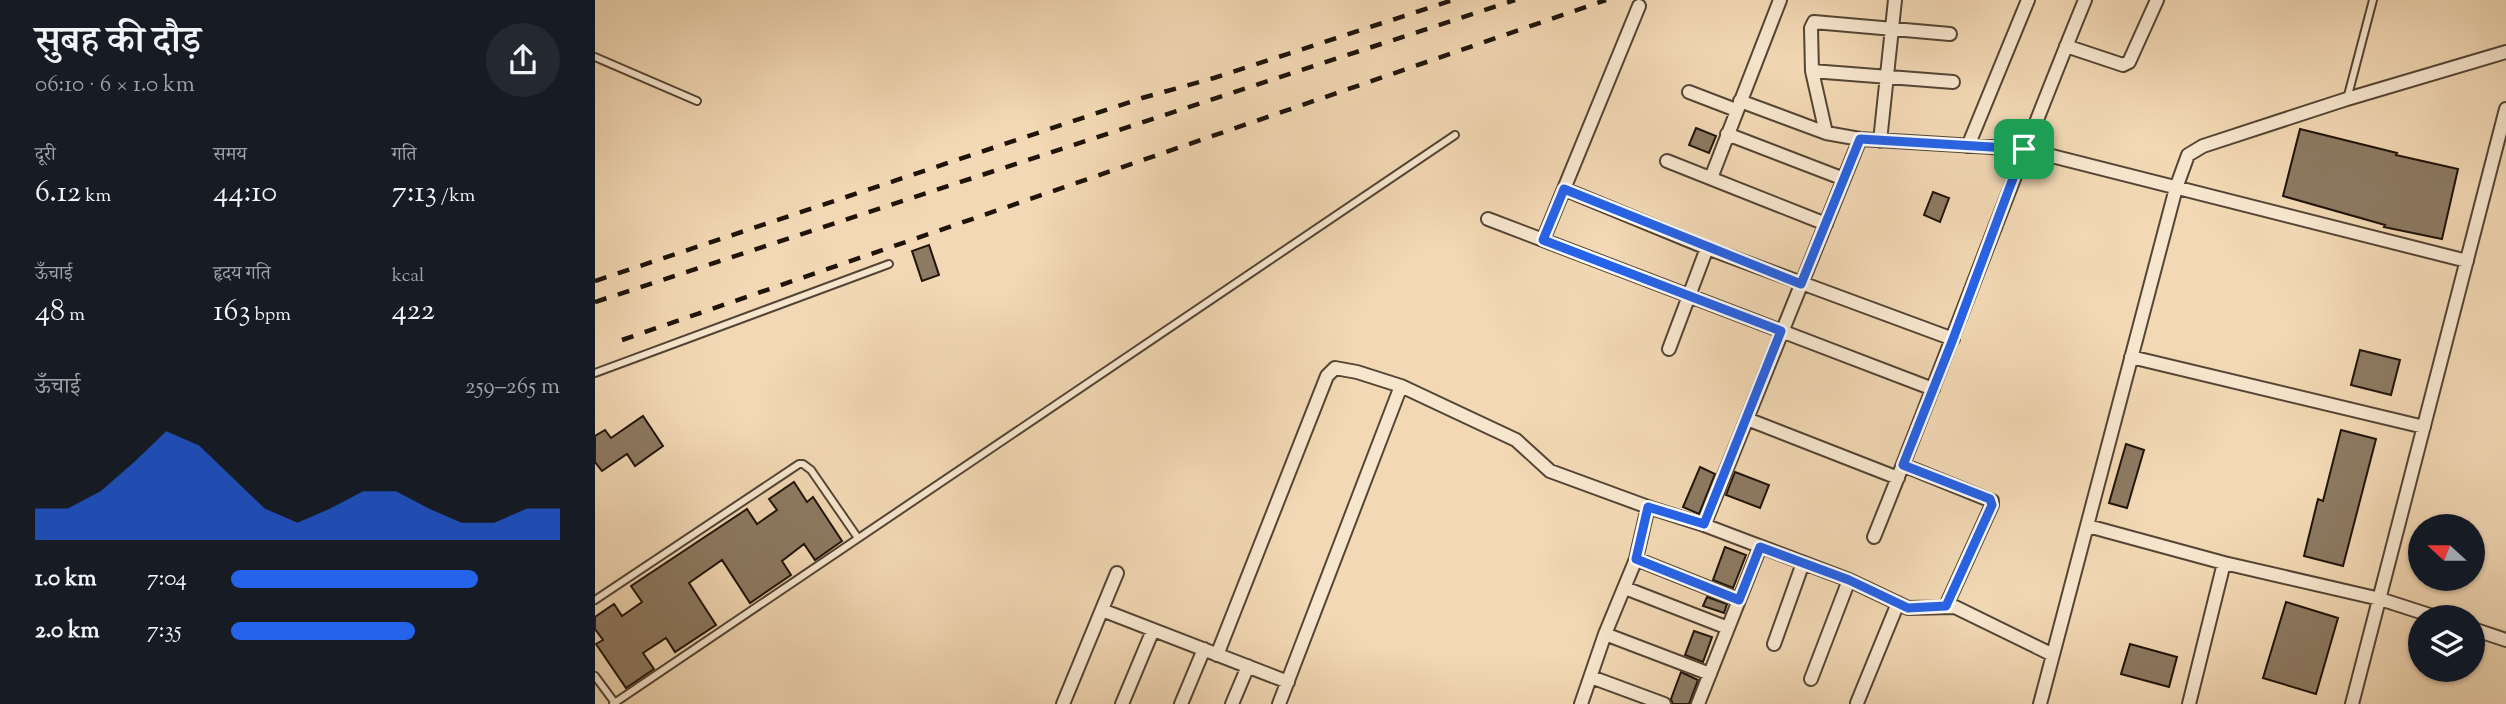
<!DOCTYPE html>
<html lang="hi">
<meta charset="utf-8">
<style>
body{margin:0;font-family:"Sorts Mill Goudy","Noto Serif Devanagari",serif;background:#242831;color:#f1f3f6;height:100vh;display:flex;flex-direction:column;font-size:26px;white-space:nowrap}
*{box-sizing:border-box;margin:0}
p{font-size:23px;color:#9ea1a6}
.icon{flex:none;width:38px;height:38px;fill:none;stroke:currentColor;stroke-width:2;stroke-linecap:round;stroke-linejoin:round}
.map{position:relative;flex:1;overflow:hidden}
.side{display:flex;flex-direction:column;background:#171b24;width:595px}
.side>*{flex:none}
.needle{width:46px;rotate:291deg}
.tools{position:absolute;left:1813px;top:514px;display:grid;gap:14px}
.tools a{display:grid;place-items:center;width:77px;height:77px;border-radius:50%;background:#171b24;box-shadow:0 2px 5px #0004;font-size:35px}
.pin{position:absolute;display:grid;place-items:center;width:60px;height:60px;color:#fff;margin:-30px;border-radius:14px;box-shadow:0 4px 10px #0006}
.round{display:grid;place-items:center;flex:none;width:74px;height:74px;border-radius:37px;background:#242831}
.head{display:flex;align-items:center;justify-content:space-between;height:119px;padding:0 35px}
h1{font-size:38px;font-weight:600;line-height:52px}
.stats{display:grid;grid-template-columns:repeat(3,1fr);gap:10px;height:119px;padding:7px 35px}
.stats div{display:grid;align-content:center}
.stats b{font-size:30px;font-weight:600}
.stats small{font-size:19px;font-weight:400}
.stats p{font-size:19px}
.chart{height:196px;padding:14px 35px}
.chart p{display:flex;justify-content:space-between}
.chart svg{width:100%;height:126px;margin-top:7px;fill:#2563eb;opacity:.7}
ul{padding:0 35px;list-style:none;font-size:23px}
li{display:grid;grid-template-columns:112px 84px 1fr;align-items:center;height:52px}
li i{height:18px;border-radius:9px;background:#2563eb}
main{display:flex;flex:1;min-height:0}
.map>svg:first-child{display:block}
</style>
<main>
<section class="side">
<div class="head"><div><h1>सुबह की दौड़</h1><p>06:10 · 6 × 1.0 km</p></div><a class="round"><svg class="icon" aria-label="share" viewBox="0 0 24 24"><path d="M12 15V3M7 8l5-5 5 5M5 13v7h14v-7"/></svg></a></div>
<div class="stats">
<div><p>दूरी</p><b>6.12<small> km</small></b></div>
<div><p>समय</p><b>44:10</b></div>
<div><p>गति</p><b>7:13<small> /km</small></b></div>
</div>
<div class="stats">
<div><p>ऊँचाई</p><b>48<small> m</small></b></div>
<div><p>हृदय गति</p><b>163<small> bpm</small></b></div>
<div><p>kcal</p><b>422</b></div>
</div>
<div class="chart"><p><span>ऊँचाई</span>259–265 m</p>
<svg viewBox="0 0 160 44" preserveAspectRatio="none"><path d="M0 44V33L10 33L20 27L30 17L40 6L50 11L60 22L70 33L80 38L90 33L100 27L110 27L120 33L130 38L140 38L150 33L160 33V44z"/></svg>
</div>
<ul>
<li><b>1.0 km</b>7:04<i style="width:75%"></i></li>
<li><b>2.0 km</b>7:35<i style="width:56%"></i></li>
</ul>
</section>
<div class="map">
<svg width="1911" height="704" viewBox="0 0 1911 704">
<rect width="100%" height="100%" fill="#f2d8b4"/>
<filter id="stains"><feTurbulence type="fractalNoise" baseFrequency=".00286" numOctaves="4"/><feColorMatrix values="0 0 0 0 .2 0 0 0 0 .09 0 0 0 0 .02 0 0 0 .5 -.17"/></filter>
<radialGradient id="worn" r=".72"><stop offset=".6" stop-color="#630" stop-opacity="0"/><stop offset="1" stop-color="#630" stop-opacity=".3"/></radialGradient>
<path fill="#8d7a62" stroke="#20140a" stroke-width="2" d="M1101 128 1121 136 1114 153 1094 145Z
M1705 129 1802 153 1801 155 1863 169 1847 239 1789 227 1790 225 1688 196Z
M1338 192 1354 198 1345 222 1329 215Z
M334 245 344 275 327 281 317 251Z
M1765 350 1805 360 1796 395 1756 385Z
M48 416 68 446 40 466 32 454 7 471 0 462V436L10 430 16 438Z
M1746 430 1781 439 1748 566 1709 556 1723 499 1728 501Z
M1531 444 1549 450 1532 508 1514 503Z
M1105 467 1120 474 1104 514 1088 507Z
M1140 472 1174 485 1165 508 1131 495Z
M199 482 212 502 218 497 247 541 220 560 209 544 187 561 196 575 155 603 127 560 94 583 121 625 80 652 71 638 48 653 59 669 31 688 1 644 8 640 0 629V617L19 604 27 616 47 602 36 586 152 509 162 524 182 510 174 499Z
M1130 547 1151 555 1138 588 1118 580Z
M1112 597 1132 604 1129 613 1108 606Z
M1691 602 1743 618 1721 694 1668 678Z
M1099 631 1117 637 1108 662 1090 655Z
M1535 644 1582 657 1574 687 1526 674Z
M1086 672 1103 680 1094 704H1078L1076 699Z"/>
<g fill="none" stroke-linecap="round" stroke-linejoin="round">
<defs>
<path id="service" d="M0 57 102 101
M1752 99 1778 0
M0 373 294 264
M0 600 204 464H208L216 470 263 538
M0 676 20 703
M18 704 860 135"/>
<path id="minor" d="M1471 46 1528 65 1534 62 1562 0
M1217 71 1358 82
M1094 92 1141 110
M1145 101 1231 133 1265 139 1429 149 1872 261
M1231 133 1217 71 1216 28 1219 22 1355 34
M1132 134 1249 179
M1285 141 1300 0
M1373 146 1433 0
M1072 161 1231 224
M1116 178 1185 0
M969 189 1112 248 1358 339
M893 219 1338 389
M948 240 1044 6
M1074 349 1112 248
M1536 357 1829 427
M1152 419 1303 478
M1308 465 1397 501V505L1351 606
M1053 507 1109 525 1254 580 1313 608 1360 607 1458 655
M1109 525 1265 139
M1493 526 1629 563 1785 599 1844 618
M1279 537C1351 359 1417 178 1490 0
M1041 559 1144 600
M1030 588 1133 628
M507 610 693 682
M1878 629 1911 640
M1010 634 1115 674
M1179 644 1208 563
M622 655 732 376 740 368 762 372 806 386 921 440 955 471 1053 507 1041 559 1010 634 986 704
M996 677 1069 704
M1216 679 1254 580
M1262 703 1303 603
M468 704 522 573
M527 704 558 630
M586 704 609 649
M637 704 653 666
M684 704 806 386
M1103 704 1165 547
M1445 704 1581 188 1593 155 1608 146 1752 99 1911 52
M1594 704 1629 563
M1757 704 1911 109"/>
</defs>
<use href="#service" stroke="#544534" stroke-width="10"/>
<use href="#minor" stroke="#544534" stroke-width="16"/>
<use href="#service" stroke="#f7e6ce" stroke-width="6"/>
<use href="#minor" stroke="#f7e6ce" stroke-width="12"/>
<path stroke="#20140a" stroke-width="4.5" stroke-dasharray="12 12" stroke-linecap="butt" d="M0 281 547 98 619 78 858 0
M0 302 920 0
M27 340 1011 0"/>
</g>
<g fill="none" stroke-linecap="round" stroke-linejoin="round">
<defs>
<path id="route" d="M1265 139 1429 149 1358 339 1308 465 1395 499 1397 505 1351 606 1313 608 1254 580 1165 547 1144 600 1041 559 1053 507 1109 524 1186 331 948 240 969 189 1206 284Z"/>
</defs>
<use href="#route" stroke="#fff" stroke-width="14"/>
<use href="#route" stroke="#2563eb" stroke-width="9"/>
</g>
<rect width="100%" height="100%" filter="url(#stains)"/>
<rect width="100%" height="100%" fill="url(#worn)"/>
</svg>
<div class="tools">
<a><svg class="needle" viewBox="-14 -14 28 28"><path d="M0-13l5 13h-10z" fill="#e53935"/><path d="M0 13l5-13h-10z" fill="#9ea1a6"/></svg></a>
<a><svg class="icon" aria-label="layers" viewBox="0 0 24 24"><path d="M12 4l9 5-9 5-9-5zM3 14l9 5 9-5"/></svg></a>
</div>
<div class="pin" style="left:1429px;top:149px;background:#1e9e55"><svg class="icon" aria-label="arrive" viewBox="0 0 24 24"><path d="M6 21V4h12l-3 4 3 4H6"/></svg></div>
</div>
</main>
